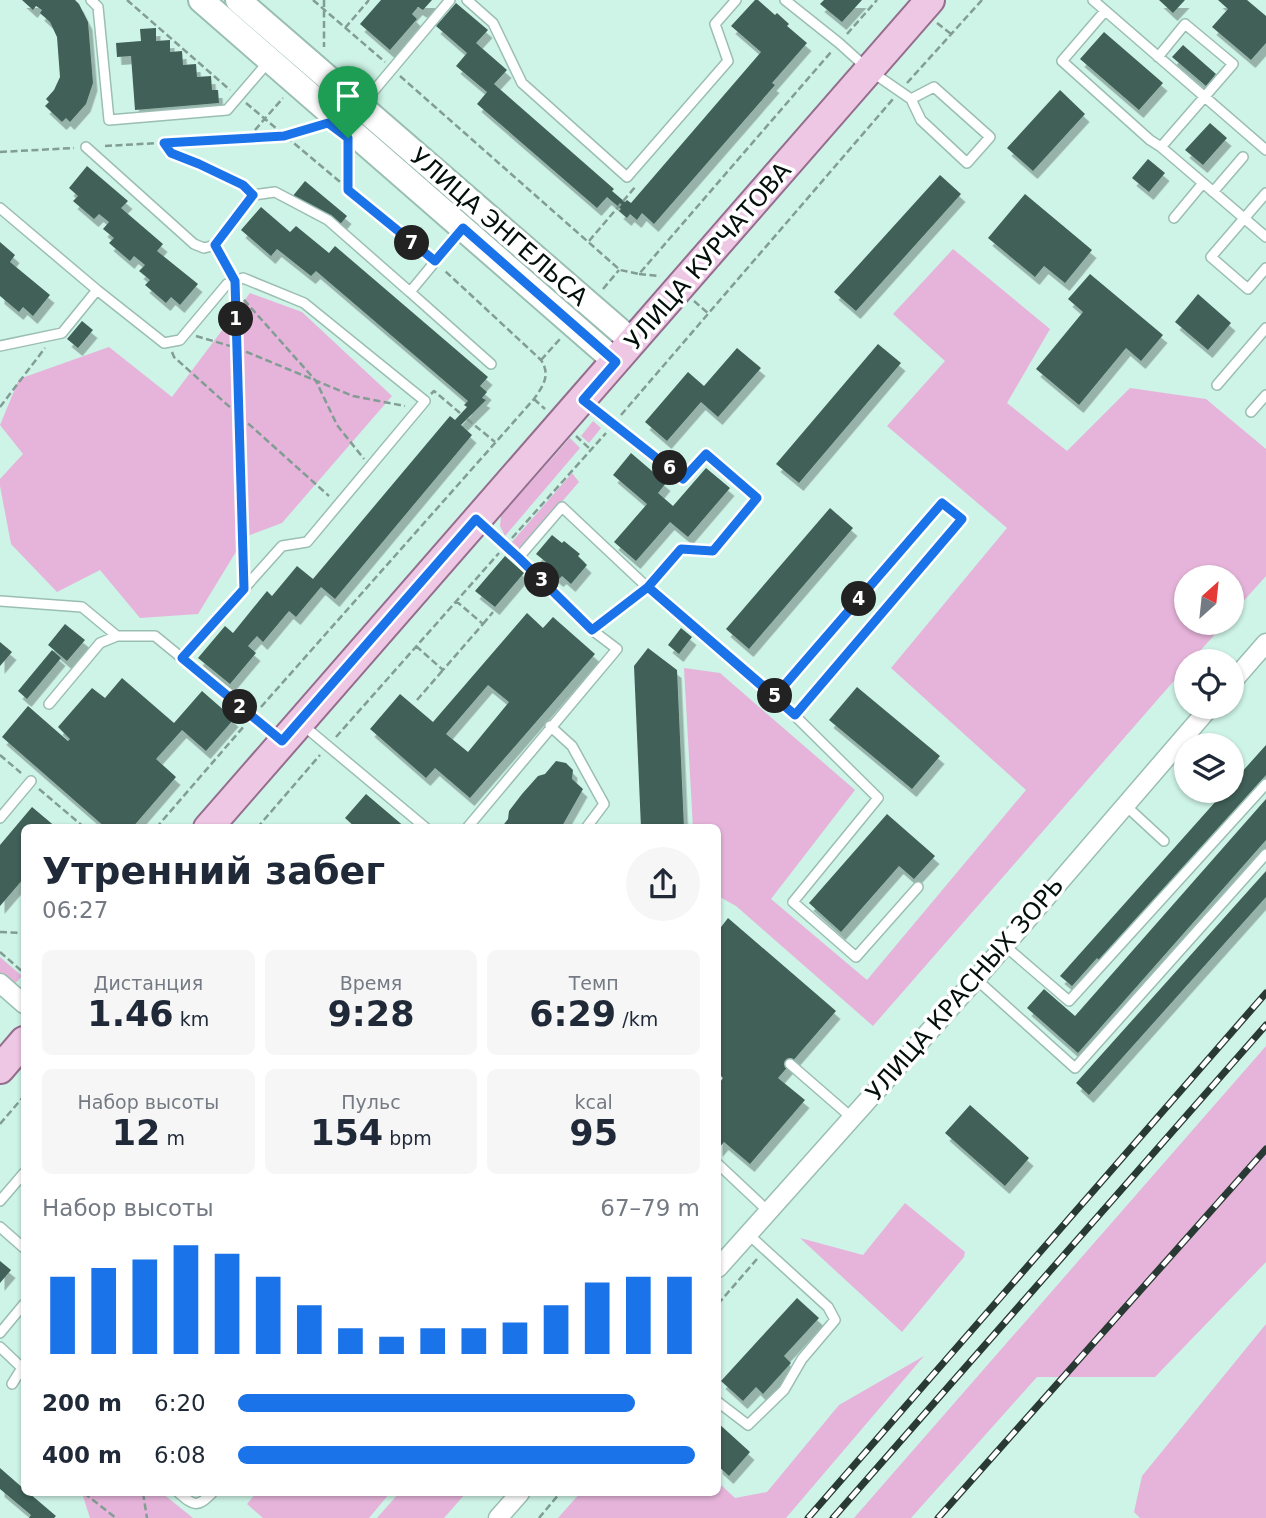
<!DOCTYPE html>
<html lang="ru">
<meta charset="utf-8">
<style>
body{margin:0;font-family:"DejaVu Sans",sans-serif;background:#f6f6f7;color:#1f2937;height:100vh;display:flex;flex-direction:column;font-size:26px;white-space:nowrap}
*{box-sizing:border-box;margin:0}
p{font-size:23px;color:#747a83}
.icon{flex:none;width:38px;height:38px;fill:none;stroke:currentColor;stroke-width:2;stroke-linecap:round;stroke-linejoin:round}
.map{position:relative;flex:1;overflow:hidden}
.sheet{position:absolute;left:21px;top:824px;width:700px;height:672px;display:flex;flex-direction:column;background:#fff;border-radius:10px;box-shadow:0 2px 5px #0004}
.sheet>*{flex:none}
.needle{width:46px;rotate:27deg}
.fabs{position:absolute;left:1174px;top:565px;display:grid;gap:14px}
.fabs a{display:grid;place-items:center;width:70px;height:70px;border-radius:50%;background:#fff;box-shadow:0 2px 5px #0004;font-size:35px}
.pin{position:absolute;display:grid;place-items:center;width:60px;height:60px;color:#fff;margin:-72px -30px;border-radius:50% 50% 50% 0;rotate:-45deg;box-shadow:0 0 7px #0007}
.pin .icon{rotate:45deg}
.km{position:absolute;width:35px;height:35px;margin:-18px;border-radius:50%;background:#222;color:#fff;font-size:19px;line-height:35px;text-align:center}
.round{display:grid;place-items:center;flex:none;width:74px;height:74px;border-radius:37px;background:#f6f6f7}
.overview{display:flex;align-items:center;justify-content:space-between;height:119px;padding:0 21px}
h1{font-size:38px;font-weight:600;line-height:52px}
.stats{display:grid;grid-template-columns:repeat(3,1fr);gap:10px;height:119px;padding:7px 21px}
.stats div{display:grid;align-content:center;border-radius:10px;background:#f6f6f7;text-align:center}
.stats b{font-size:35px;font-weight:600}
.stats small{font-size:19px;font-weight:400}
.stats p{font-size:19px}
.chart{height:196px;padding:14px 21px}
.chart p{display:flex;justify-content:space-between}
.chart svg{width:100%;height:126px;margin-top:7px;stroke:#1a73e8;stroke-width:6}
ul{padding:0 21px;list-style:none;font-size:23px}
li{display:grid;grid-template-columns:112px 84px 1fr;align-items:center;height:52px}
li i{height:18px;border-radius:9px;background:#1a73e8}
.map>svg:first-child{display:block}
</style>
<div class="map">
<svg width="1266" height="1518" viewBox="0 0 1266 1518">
<defs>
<filter id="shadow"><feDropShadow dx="4.5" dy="8" stdDeviation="0" flood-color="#0004"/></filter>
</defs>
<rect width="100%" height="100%" fill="#cef3e7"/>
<path fill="#e6b4da" d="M953 249 1050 329 1007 403 1067 451 1130 388 1206 399 1266 449V576L1232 614V578H1186V623H1225L1191 661 1186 662V667L873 1026 736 906 718 896V828H693L684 668 720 673 855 790 771 899 867 980 1026 790 891 668 1007 528 887 426 945 361 893 314Z
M250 293 302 312 392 396 282 523 245 537 198 614 140 618 100 570 57 592 11 544 0 486V479L23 454 0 425 19 379 109 347 172 397Z
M593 421 601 428 589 443 581 436Z
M570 438 580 448 505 536 500 526 501 516Z
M572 473 579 482 520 550 511 543Z
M0 957 22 976 13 986 0 974Z
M1266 1046V1262L1155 1377H1037L911 1518H854Z
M905 1203 965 1252 964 1257 902 1332 800 1238 863 1255Z
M1266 1324V1518H1140L1134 1512 1142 1476Z
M924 1356 786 1518H558L580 1493H718V1482L735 1498 767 1492 839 1405Z
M82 1493H162L193 1518H90Z
M256 1493H390L369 1518H263L247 1504Z
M399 1493H466L444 1518H377Z"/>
<path fill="#416158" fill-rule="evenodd" filter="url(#shadow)" d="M22 0H75L79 4 88 22 93 83 86 104 70 122 66 118 62 122 45 106 49 102 46 99 54 90 60 77 57 37 50 22 40 13 42 10 36 6 33 10Z
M381 0H432L423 10 418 7 412 14 417 19 390 50 360 24Z
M755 0H758L775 15 777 13 789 24 787 26 807 43 772 83 775 85 654 224 642 213 637 220 630 214 627 218 619 211 621 209 607 197 597 208 477 104 487 92 456 66 467 53 436 26 456 3 488 30 476 43 507 70 494 84 614 189 612 191 625 202 627 200 631 203 761 52 731 26Z
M824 0H862L842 22 820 4Z
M1159 0H1185L1173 13Z
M1218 0H1247L1266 16V43L1251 60 1212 27 1228 9Z
M156 28V41L170 40V52L182 51 183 65 196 64 197 77 211 76 212 90H218L219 103 135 110 131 56 117 57 116 43 141 41 140 29Z
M1104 32 1163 83 1139 110 1080 59Z
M1183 45 1216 74 1206 86 1172 57Z
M1060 90 1085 114 1033 171 1007 148Z
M1210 123 1227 138 1203 165 1185 150Z
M1148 159 1165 173 1149 192 1132 178Z
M87 166 128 201 121 208 163 244 157 251 198 284 180 305 171 297 166 303 145 285 150 280 139 271 145 265 134 256 130 261 109 243 114 238 103 229 109 222 99 214 94 219 73 201 78 196 69 188Z
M940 175 961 194 856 311 834 292Z
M305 181 347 216 338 227 313 206 309 211 292 197Z
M1025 194 1092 250 1065 283 1044 266 1035 277 988 238Z
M261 207 290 232 296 226 329 253 335 246 488 377 480 386 487 392 482 398 486 400 461 425 472 435 335 599 321 587 296 617 289 611 263 642 257 636 248 646 256 653 230 684 198 658 225 626 233 633 267 591 272 596 297 566 313 579 450 416 455 420 467 407 464 405 468 401 316 271 311 276 277 249 271 256 241 230Z
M0 242 15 255 10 262 50 295 33 316 23 307 19 312 0 296Z
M1090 274 1163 335 1141 361 1126 348 1079 405 1036 369 1083 312 1068 299Z
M1198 294 1231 323 1208 350 1175 322Z
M82 321 93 330 78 348 67 339Z
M878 344 901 363 799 483 776 464Z
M737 348 761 368 718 417 701 402 667 441 645 422 688 372 704 386Z
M631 453 666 483 658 493 673 506 706 468 730 488 688 537 670 522 636 561 614 542 647 504 613 475Z
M830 508 853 528 749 649 726 629Z
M552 535 562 543 564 541 580 554 578 556 587 565 571 584 562 576 559 579 543 566 546 562 536 554Z
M505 556 524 573 495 607 475 591Z
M527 613 543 628 553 617 595 654 470 798 435 768 426 778 370 729 400 694 433 722ZM488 685 509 702 468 752 446 734Z
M65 624 85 640 67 661 48 645Z
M681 628 692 637 679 654 668 645Z
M0 642 12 652 0 666Z
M648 648 677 670 684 828H641L634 666Z
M52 650 61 658 27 699 18 691Z
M122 678 174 723 202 691 234 719 206 751 182 730 156 759 176 777 132 828H106L2 737 28 706 68 741 70 739 58 727 92 688 105 698Z
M857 687 940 756 912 789 829 720Z
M1266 745V775L1100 961 1097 958 1072 986 1060 976 1225 791H1232V783Z
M556 761 566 763 573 770 572 779 583 789 561 828H501L508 819 509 811 522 794 538 776 545 774Z
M366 794 406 828H356L345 818Z
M1266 799V840L1078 1053 1027 1008 1044 989 1075 1016Z
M32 807 57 828H24V878L0 906V845Z
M887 814 935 856 914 879 899 866 841 932 809 903Z
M1266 871V897L1089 1095 1076 1083Z
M728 918 836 1011 778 1078 805 1100 750 1164 724 1142 718 1149V1085L723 1078 718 1073V931Z
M970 1105 1029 1158 1005 1186 945 1133Z
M0 1261 11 1270 0 1283Z
M797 1298 819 1318 784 1356 791 1363 763 1394 756 1387 743 1401 721 1381Z
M718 1423 750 1452 729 1476 718 1466Z
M0 1468 24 1489V1493H29L56 1516 54 1518H29L31 1515 0 1489Z"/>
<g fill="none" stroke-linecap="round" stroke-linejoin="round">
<defs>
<path id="service" d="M91 0 98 7 109 120 227 110 269 61
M467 0 493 23 522 83 627 177 728 61 715 24 736 0
M785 0 839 43 869 70 911 99 921 120 967 163 990 137 934 87 911 99
M1093 0 1266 150
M1105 11 1062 61 1150 140 1161 147
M1158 57 1185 24 1233 64 1161 147 1266 237
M361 106 450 0
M86 147 194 244 204 248 215 245 253 195 275 192 328 220 410 292 462 229
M1213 192 1243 157
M1266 193 1211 257 1248 289 1266 268
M0 208 97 290 62 333 0 346
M1174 218 1203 183
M215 245 235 281
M410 292 491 364
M1217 385 1266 328
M584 401 683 479 706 454 757 498 713 551 681 549 647 587 775 696 878 798 793 902 856 957 918 887
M1251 412 1266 395
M519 557 562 507 647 587 592 630
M0 601 82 607 117 636
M182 658 280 740
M775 696 942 503 962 519 795 715
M49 704 100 643 117 636H155L182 658 282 546 307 542 425 401 304 303 243 278 227 284 180 340 164 343 97 290
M304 726 426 828
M550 726 572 746 604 804 586 828
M1125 805 1164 841
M0 818 31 781
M467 828 617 649 592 630 519 557 478 522
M1005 946 1069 1001 1266 784
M976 979 1075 1068 1266 854
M790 1064 851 1117
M718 1164 768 1211
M0 1201 24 1173
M0 1227 24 1248
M0 1333 24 1304
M0 1347 22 1368 12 1384
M718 1402 748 1425 784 1390 802 1359 835 1320 828 1307 748 1234
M179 1493C194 1506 197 1508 212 1493"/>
<path id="minor" d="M1232 682 1266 643
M0 983 24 1004
M718 1268 976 979 1210 707
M498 1518 520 1493"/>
<path id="secondary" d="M201 0 616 362
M238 0 633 342"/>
<path id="primary" d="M208 828 930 0
M0 1069 24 1041"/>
</defs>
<use href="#service" stroke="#9bbeb3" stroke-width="12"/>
<use href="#minor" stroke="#9bbeb3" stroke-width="21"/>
<use href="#secondary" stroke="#9bbeb3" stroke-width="28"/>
<use href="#primary" stroke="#956e8e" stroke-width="32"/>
<path stroke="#819d94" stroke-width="2.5" stroke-dasharray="7 3.5" stroke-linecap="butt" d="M127 0 230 90
M313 0 385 62
M324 0V47
M937 23 951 34
M345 28 369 0
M847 34 877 0
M400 76 620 270 639 274 831 52
M907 83 982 0
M246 103 426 254
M248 138 283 98
M165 143 171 154 199 164 246 188
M105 146 284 136 317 126
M0 152 74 148
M348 153V188
M589 241 636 186
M639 274 660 276
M603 289 619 270
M235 291 243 572
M237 292 316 381 337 425 364 459
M694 301 709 314
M196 336 237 348 353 396 405 406
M172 352 174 357 329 496
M541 360 560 339
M431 394 434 391 460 413
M534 399 545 409
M0 407 45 348
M621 415 893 99
M467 419 495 442
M576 436 591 450
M512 538 606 433
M483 624 493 612
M416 646 443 670 483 624 456 601
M417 700 443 670
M261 707 534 399C543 386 551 375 541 360L444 270
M336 737 499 553
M0 755 21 773
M39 789 85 828
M156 828 245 725
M257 828 320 755
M0 932 24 933
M0 952 24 973
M0 1124 24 1096
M718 1304 757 1259
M84 1493 116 1518
M143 1493 147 1518
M539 1518 560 1493"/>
<use href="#service" stroke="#fff" stroke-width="9"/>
<use href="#minor" stroke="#fff" stroke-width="18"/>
<use href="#secondary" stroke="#fff" stroke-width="24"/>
<use href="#primary" stroke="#eec7e5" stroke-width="28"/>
<defs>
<path id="rail" d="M808 1518 1266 993
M833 1518 1266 1025
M938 1518 1266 1149"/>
</defs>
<use href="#rail" stroke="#293a34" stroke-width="7"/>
<use href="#rail" stroke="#fff" stroke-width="4.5" stroke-dasharray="13" stroke-linecap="butt"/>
</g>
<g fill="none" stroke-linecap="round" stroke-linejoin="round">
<defs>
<path id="route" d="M348 138 328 123 284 136 164 143 171 153 199 164 243 185 253 195 215 245 235 281 244 589 182 658 282 741 476 519 519 558 592 630 648 587 775 696 942 503 962 519 795 715 648 587 681 549 713 551 757 498 706 454 683 479 583 400 616 362 463 228 435 261 348 190V138"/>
</defs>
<use href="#route" stroke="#fff" stroke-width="14"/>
<use href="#route" stroke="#1a73e8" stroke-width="9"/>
</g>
<g text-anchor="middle" stroke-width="7" stroke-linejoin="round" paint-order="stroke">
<g font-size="24" fill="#030f0b" stroke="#fff">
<text transform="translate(499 227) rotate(41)" y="8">УЛИЦА ЭНГЕЛЬСА</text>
<text transform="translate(708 256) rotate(-49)" y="8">УЛИЦА КУРЧАТОВА</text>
<text transform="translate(965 989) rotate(-49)" y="8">УЛИЦА КРАСНЫХ ЗОРЬ</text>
</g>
</g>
</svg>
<div class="fabs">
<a><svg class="needle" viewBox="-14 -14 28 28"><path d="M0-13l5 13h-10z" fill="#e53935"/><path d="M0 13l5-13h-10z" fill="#747a83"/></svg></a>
<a><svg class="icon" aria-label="locate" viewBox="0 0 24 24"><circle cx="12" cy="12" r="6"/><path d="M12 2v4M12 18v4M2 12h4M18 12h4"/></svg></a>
<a><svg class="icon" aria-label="layers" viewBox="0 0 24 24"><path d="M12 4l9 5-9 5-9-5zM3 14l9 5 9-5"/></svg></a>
</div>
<div class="pin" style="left:348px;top:138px;background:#1e9e55"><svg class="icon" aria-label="arrive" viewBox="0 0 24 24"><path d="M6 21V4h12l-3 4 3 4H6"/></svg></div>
<b class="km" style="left:236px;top:319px">1</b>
<b class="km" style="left:240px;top:707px">2</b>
<b class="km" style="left:542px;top:580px">3</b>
<b class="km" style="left:859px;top:599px">4</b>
<b class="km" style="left:775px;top:696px">5</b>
<b class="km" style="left:670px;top:468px">6</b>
<b class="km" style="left:412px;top:243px">7</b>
<section class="sheet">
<div class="overview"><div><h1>Утренний забег</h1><p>06:27</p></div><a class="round"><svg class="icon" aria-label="share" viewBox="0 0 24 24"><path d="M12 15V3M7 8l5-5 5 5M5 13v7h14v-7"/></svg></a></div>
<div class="stats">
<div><p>Дистанция</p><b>1.46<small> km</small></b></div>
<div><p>Время</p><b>9:28</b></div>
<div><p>Темп</p><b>6:29<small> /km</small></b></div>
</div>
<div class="stats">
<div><p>Набор высоты</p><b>12<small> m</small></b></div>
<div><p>Пульс</p><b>154<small> bpm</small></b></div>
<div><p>kcal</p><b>95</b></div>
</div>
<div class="chart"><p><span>Набор высоты</span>67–79 m</p>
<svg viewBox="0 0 160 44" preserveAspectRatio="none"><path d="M5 44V17M15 44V14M25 44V11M35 44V6M45 44V9M55 44V17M65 44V27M75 44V35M85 44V38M95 44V35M105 44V35M115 44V33M125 44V27M135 44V19M145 44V17M155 44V17"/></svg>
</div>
<ul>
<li><b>200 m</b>6:20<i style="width:86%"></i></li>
<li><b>400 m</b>6:08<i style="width:99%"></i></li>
</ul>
</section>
</div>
